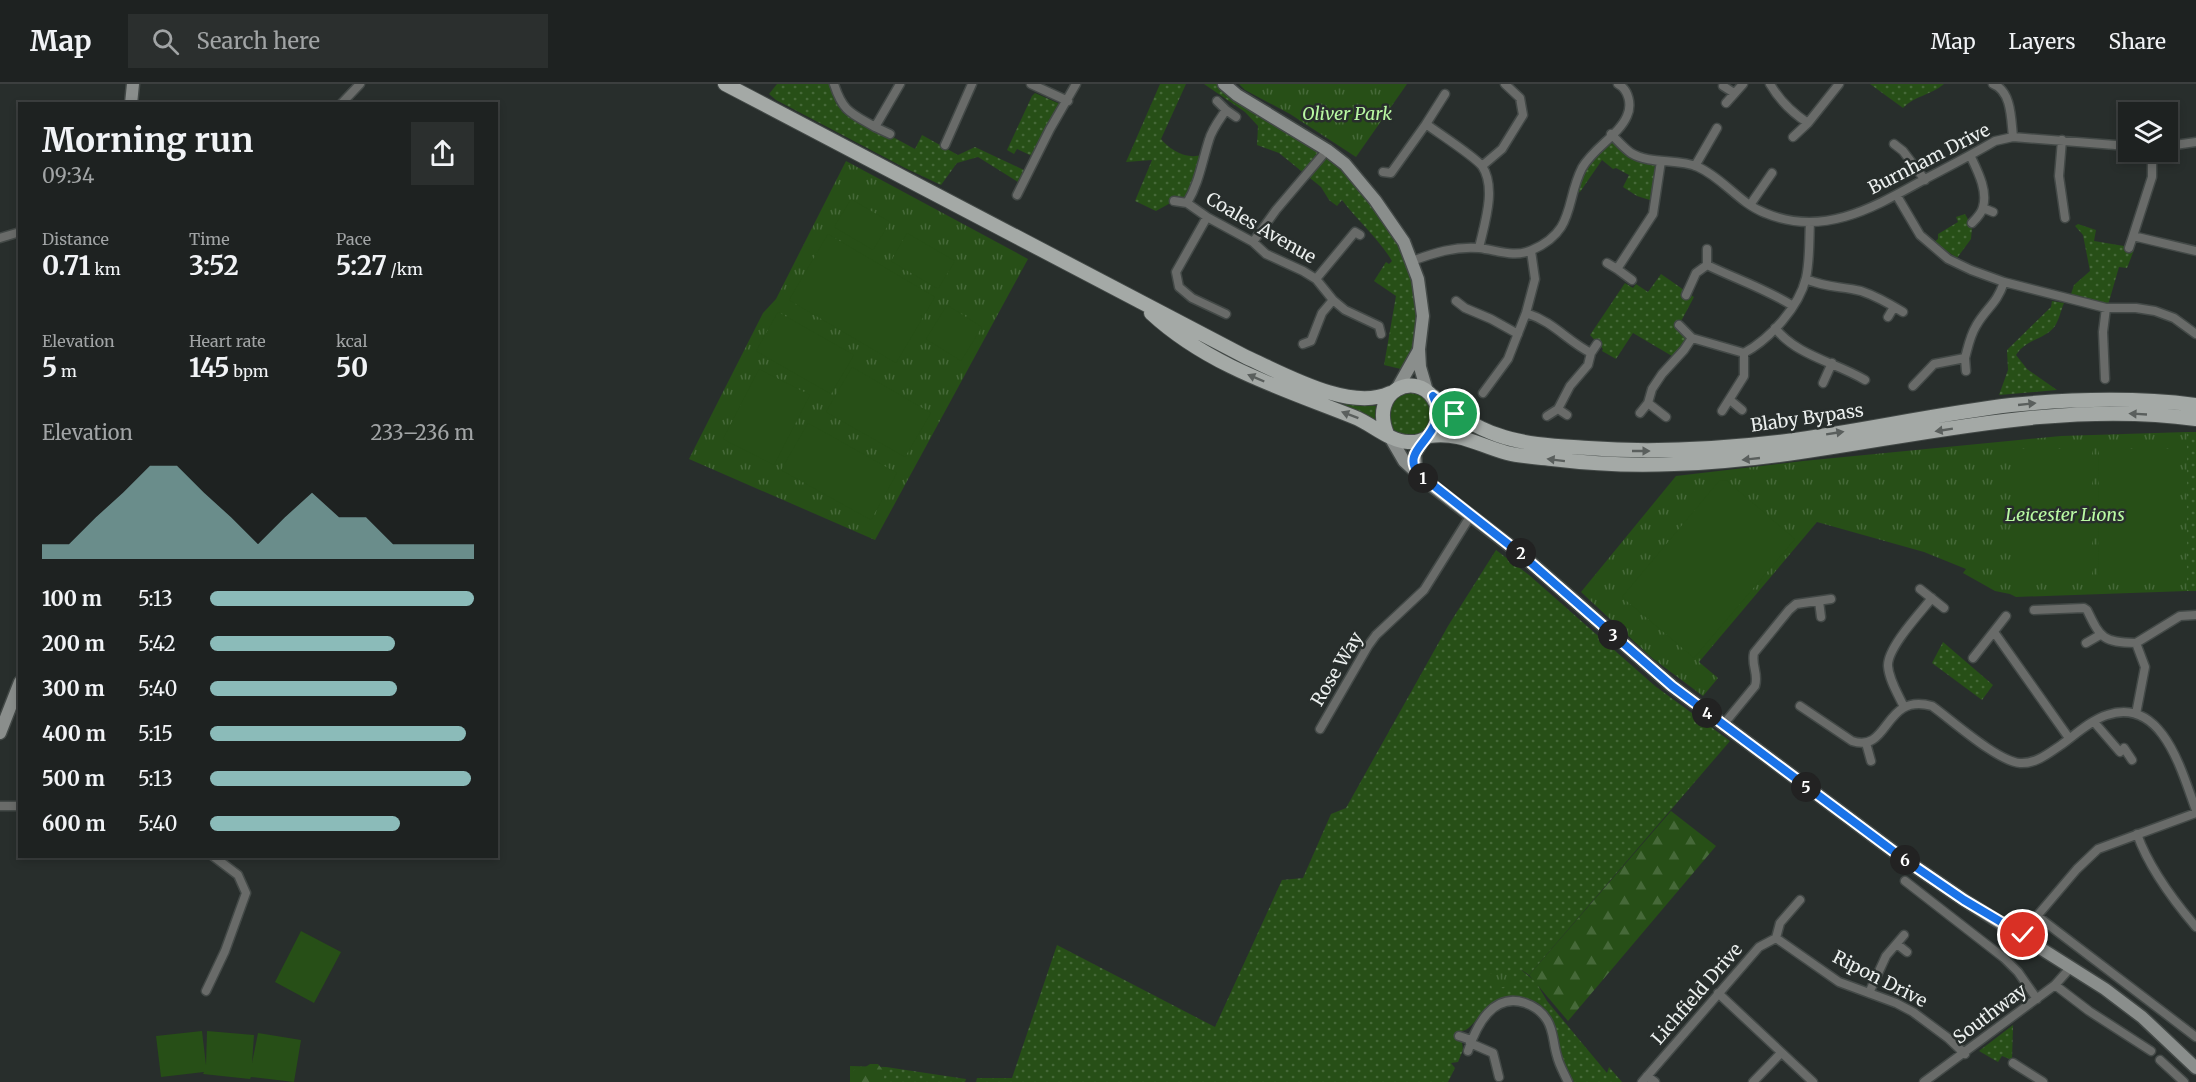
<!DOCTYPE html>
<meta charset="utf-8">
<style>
body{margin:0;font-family:Merriweather,serif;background:#2b2f2e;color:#f1f3f6;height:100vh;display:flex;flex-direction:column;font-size:22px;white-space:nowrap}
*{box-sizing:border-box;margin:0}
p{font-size:20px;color:#a1a4a5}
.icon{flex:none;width:33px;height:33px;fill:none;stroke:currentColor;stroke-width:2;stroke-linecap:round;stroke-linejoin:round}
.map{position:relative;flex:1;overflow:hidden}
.drawer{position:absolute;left:18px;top:18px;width:480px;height:756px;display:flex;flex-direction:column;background:#1e2221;border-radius:0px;box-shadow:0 3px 9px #0003,0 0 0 2px #3c3f3f}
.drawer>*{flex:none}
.buttons{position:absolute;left:2118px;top:18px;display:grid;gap:12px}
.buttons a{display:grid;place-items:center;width:60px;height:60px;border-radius:0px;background:#1e2221;box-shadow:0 3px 9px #0003,0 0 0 2px #3c3f3f;font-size:30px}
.pin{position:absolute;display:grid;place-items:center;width:51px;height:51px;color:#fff;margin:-26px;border:3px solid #fff;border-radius:50%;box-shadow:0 2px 6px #0007}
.km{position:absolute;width:30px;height:30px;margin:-15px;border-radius:50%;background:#222;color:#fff;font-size:16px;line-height:30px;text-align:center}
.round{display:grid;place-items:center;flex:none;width:63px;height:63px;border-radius:0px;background:#2b2f2e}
.head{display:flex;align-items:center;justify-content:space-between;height:102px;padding:0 24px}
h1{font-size:33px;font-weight:700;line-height:45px}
.metrics{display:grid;grid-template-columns:repeat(3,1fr);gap:9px;height:102px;padding:6px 24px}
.metrics div{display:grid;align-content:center}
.metrics b{font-size:26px;font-weight:700}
.metrics small{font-size:16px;font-weight:400}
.metrics p{font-size:16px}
.chart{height:168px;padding:12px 24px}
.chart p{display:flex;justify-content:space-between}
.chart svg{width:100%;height:108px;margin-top:6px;fill:#8bbbb9;opacity:.7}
ul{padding:0 24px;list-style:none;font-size:20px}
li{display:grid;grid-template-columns:96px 72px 1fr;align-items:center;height:45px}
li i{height:15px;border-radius:8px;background:#8bbbb9}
header{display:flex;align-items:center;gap:36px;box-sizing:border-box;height:84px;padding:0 30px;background:#1e2221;border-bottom:2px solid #3c3f3f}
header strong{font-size:28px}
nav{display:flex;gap:33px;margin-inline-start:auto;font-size:21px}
.search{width:420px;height:54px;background:#2b2f2e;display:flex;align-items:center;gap:15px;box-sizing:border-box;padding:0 21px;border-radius:0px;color:#a1a4a5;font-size:22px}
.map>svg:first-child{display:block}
</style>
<header>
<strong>Map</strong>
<div class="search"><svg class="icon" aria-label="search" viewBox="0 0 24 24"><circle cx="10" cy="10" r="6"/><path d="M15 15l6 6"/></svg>Search here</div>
<nav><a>Map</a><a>Layers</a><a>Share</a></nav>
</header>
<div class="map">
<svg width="2196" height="998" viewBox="0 0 2196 998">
<defs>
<pattern id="grass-dots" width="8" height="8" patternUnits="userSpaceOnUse" patternTransform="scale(1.5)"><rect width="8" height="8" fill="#274f17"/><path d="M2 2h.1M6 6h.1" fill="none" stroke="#466939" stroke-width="1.8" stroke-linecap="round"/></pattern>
<pattern id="forest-firs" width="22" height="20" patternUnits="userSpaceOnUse" patternTransform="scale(1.5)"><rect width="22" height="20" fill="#274f17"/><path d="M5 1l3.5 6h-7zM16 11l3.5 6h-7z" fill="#466939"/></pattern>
<pattern id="park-tufts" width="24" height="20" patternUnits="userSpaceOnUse" patternTransform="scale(1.5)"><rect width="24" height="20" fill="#274f17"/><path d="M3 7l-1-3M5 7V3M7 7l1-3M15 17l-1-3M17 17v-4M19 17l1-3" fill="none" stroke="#466939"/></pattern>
</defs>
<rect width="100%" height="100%" fill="#282e2c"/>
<path fill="url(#grass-dots)" d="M777 0H830L836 19 843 29 889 55 891 52 915 65 922 51 958 71 975 63 1024 86 1018 98 978 73 957 79 941 101 905 84 776 16 769 10Z
M1160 0H1186L1161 55C1167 63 1181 72 1191 72 1197 73 1199 70 1206 72L1187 119 1174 117 1156 127 1135 117 1152 76 1126 78Z
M1204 0H1222L1327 66 1404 158 1418 231 1416 258 1405 286 1384 281 1396 212 1374 197 1386 178 1389 180 1392 177C1379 155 1358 137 1342 116L1337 122 1329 116 1321 103 1279 69 1257 61 1258 42 1245 28Z
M1870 0H1944C1931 11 1914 12 1903 24Z
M1035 9 1060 20 1032 72 1017 65 1014 70 1007 66 1032 12Z
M1611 50 1623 62 1661 77 1656 118 1637 112 1623 103 1629 91 1616 84 1613 85 1602 76 1580 108 1574 110 1582 84Z
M1965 130 1969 137V142L1972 144 1971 155 1957 174 1934 158 1938 155V150L1958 138 1956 133Z
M2078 140 2096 146 2094 157 2124 162 2134 166 2127 184 2119 183 2108 221 2071 210 2074 201 2090 187 2083 151 2075 142Z
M1661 190 1694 213 1679 241 1692 254 1677 275 1633 249 1616 275 1602 267 1603 265 1590 251 1625 199 1633 204 1636 200 1648 208Z
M2052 217 2064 219C2061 226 2059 236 2055 242 2045 256 2027 254 2016 271L2027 285 2057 306 1999 311 2008 286 2007 266 2051 223Z
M1294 300 1353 321 1376 322 1375 336 1326 318Z
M1405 307C1459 313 1421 377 1389 341L1391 316Z
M2110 320 2196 326V330L2147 326 1758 370 1663 376 1534 369 1440 345 1444 327 1463 341 1625 372 2012 326Z
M2187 348H2196V507H2187Z
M1496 466 1529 491 1655 602 1730 657 1529 891 1519 884 1536 898 1547 917 1607 989 1609 983 1622 998H1574C1569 988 1563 978 1561 968 1555 942 1550 913 1515 913 1481 913 1475 950 1459 947L1456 955 1462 958 1463 966 1458 978 1451 979 1455 984 1448 998H976L977 994H1012L1057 861 1215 943 1282 796 1303 794 1331 730 1346 724 1448 542Z
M1943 558 1993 601 1982 616 1932 579Z
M2013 941 2012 976 2002 972 1998 978 1979 967Z
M850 982 886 983 966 995 965 998H850Z"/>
<path fill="url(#forest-firs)" d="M1671 727 1716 762 1568 937 1529 891Z
M870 980H878C883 986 886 990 883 998H850V989L857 984H864Z"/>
<path fill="url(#park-tufts)" d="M1239 0H1407L1356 73 1290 30 1245 6Z
M846 77 1028 175 875 456 689 375 763 229 776 215Z
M2187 348V507L2016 513 2010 510 1995 507 1963 489 1966 485 1924 468 1817 438 1699 578 1718 594 1703 612 1652 574 1581 508 1676 392 1803 377 2061 352Z
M1512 887 1514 901 1492 905 1489 890Z"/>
<path fill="#274f17" d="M851 115 890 138 873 166 834 143Z
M907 149 955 177 938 205 891 177Z
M828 150 935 213 896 279 789 216Z
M947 221 982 243 961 277 926 255Z
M778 228 854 271 831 310 756 267Z
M852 283 931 329 905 373 826 328Z
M759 285 810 311 774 381 723 355Z
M808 339 897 389 871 436 781 386Z
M2017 365H2092V491H2017Z
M2099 365H2174V491H2098Z
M1726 396 1795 455 1694 574 1622 513 1719 397Z
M301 847 341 868 314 919 275 898Z
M202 947 206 981 207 947 254 951 252 979 258 949 301 956 294 998 251 993 250 995 203 990 204 988 161 993 156 952Z"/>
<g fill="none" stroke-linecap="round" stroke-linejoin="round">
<defs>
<path id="street" d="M834 0C843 28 851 29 875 43L900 0
M1031 0 1068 17
M1770 0C1780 17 1791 28 1808 39L1839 0
M1993 0C2012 7 2011 36 2013 53
M1723 2 1734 9
M1217 17 1226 26 1236 33
M1726 19 1743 0
M341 20 360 0
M1426 40 1445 10
M875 43 890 50
M1611 50C1618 57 1624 64 1631 69 1651 81 1677 74 1698 83 1723 94 1739 119 1765 129 1825 154 1876 122 1927 94 1950 82 1973 70 1995 57L2013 53 2128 62
M1793 53 1808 39
M2062 56 2059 92 2065 134
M1894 60 1903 67 1925 96
M945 61 972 0
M2168 62 2196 58
M2152 68V93L2133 152 2196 167
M1970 71C1977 86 1988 106 1983 123 1982 129 1976 135 1972 139
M1482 82 1502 65 1523 31 1520 14 1505 0
M1695 82 1717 44
M1383 88 1391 89 1426 40C1438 49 1474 72 1482 82 1497 104 1484 141 1479 164
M1017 111 1050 45 1076 0
M1897 112 1920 151 1948 175 1971 186 2004 198 2106 224H2136L2155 227 2174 234 2196 250
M1174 117 1187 119 1207 133 1253 158 1266 170 1303 187 1316 195 1333 216 1345 226 1379 242 1381 250
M1187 119C1199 99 1202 78 1209 56 1212 45 1220 35 1226 26
M1750 121 1772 89
M1983 124 1993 128
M1207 133 1176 188 1179 203 1192 214 1226 230
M0 154 20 148
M1253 158 1276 126 1327 66
M2129 164 2133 152
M1707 165V181
M1412 177C1434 169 1455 162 1479 164 1497 166 1514 174 1532 166 1576 147 1565 117 1582 84 1593 64 1619 51 1627 32 1632 21 1629 6 1618 0
M1607 179 1617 185
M1316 195 1355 148 1360 151
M1806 195C1826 204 1841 202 1861 207 1876 212 1890 220 1903 228
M1632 196 1617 185 1653 130 1661 77
M1686 211 1696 189 1707 181C1736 195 1766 205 1793 222
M1456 217 1465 224 1491 235 1518 250
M1526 229C1554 238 1566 256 1591 269L1588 281 1570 302 1558 325 1547 332
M1888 233 1894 223
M1679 241 1692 254 1744 269C1770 255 1799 223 1806 194 1810 176 1809 156 1810 138
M1775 244C1797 272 1835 278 1865 296
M1303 260 1311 257 1322 229 1333 216
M1591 269 1597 260
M1965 274 1966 287
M2105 295 2103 248 2106 224
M1823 299 1832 279
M1913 302 1934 280 1965 274C1968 263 1970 252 1976 242 1986 224 1997 220 2004 198
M1483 309 1508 275 1526 229 1535 195 1531 167
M1730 316 1742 326
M1558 325 1567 331
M1722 327 1744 292V269
M1640 329 1648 319
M1666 333 1648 319 1652 305 1662 290 1684 266 1692 254
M1920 505 1944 524
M1819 517 1821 533
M2034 526 2084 524 2087 526C2101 555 2103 558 2136 559L2145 583 2136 630
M1994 548 2069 654
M2086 559 2100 551
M2136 559 2180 532 2196 531
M1973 574 2006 532
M1800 622 1852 657C1890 670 1883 608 1932 622 1953 637 1997 677 2020 679 2036 680 2049 669 2061 661 2075 651 2091 636 2107 631 2163 612 2182 689 2196 726
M1904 623C1898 610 1889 596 1888 582 1887 564 1920 529 1932 514
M2094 638 2120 668 2124 664 2132 676
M1723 641 1755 602C1759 590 1751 581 1754 569L1789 526 1796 520 1831 515
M1320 645 1368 562 1376 551 1424 506 1471 431
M1866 659 1871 677
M0 722H20
M2137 750C2149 784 2173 816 2196 843
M1905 797 2004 874 2018 888 2037 915
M2037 832 2196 953
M2023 851 2037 832 2077 785 2098 765 2196 729
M1776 854 1839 898 1896 919 1913 928 1948 954 1965 970
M1897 860 1907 868
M2055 901 2089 927 2151 967
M206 907 225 867 246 809 238 791 213 772
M1718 909 1813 998
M1869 909 1886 872 1904 851
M1459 952 1471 956
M1470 959 1493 969 1499 993
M1468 967C1476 942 1493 908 1525 919 1534 922 1542 928 1547 936 1554 947 1553 960 1557 972 1559 981 1564 989 1568 998
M2160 976 2184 998
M2013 979 2043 998
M1647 992 1655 998
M1642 998 1759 863 1776 854 1780 839 1800 816
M1753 998 1781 969
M1924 998 2055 901 2071 883"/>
<path id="secondary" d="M1224 0 1237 11 1327 66 1345 80 1375 116 1404 158 1418 195 1423 232 1419 265 1420 283 1427 307
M131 20 133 0
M1397 305 1419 266
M1390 353 1404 377 1427 398 1522 471 1672 602 1901 773 1964 816 2105 905 2142 933 2196 984
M1416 387 1415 370 1424 355
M0 649 20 598"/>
<path id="primary" d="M725 0 1246 273C1284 290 1350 328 1390 309
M1151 229C1208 282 1284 305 1354 333 1372 340 1389 357 1408 358 1421 359 1432 353 1436 340 1439 332 1438 321 1433 314 1416 287 1369 306 1387 350
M1433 312C1453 329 1474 343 1498 351 1526 361 1559 362 1588 364 1654 369 1721 365 1787 357 1862 347 1936 330 2011 321 2072 315 2134 313 2196 321
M1429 352C1462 348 1477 361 1507 369 1522 373 1537 373 1552 375 1593 380 1633 382 1674 380 1849 375 2020 311 2196 335"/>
</defs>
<use href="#street" stroke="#434947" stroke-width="11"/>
<use href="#secondary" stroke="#434947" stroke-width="15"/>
<use href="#primary" stroke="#434947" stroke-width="16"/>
<use href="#street" stroke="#696b69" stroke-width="8"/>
<use href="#secondary" stroke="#8a8e8c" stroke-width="12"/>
<use href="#primary" stroke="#a4a9a6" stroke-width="14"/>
</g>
<defs><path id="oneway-solid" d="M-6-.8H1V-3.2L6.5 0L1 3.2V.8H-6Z" transform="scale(1.5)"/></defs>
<g fill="#5a5f5d">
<use href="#oneway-solid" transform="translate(1256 294) rotate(-157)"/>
<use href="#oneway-solid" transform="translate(2027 320) rotate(-6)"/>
<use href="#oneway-solid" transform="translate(2138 330) rotate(-177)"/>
<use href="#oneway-solid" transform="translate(1350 331) rotate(-159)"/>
<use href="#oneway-solid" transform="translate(1944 346) rotate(171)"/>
<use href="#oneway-solid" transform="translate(1835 349) rotate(-9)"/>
<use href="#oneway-solid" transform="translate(1641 367)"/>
<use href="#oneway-solid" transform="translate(1751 375) rotate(174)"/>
<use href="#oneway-solid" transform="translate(1556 376) rotate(-173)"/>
</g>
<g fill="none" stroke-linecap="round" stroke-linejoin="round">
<defs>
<path id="route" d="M1455 330 1433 312C1452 353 1396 363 1419 390L1522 471 1672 602 1901 773 1964 816 2023 851"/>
</defs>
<use href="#route" stroke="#fff" stroke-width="12"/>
<use href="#route" stroke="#1a73e8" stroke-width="8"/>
</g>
<g text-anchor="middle" stroke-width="5" stroke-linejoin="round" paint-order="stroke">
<g font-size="18" font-style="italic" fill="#b9f9a3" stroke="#282e2c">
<text x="1347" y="36">Oliver Park</text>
<text x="2065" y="437">Leicester Lions</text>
</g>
<g font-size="18" fill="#ebefee" stroke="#282e2c">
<text transform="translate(1929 75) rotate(-27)" y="6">Burnham Drive</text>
<text transform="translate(1261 144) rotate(30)" y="6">Coales Avenue</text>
<text transform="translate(1807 334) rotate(-8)" y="6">Blaby Bypass</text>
<text transform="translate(1337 585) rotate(-59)" y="6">Rose Way</text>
<text transform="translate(1880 895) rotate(27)" y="6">Ripon Drive</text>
<text transform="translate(1697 910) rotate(-49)" y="6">Lichfield Drive</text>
<text transform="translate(1990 930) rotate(-37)" y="6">Southway</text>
</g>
</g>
</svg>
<div class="buttons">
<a><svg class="icon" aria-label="layers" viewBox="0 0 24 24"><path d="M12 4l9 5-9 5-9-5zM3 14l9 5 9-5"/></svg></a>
</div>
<div class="pin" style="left:1455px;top:330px;background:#1e9e55"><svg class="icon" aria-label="arrive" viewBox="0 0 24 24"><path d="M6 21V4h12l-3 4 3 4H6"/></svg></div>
<div class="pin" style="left:2023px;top:851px;background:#d93025"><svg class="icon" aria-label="check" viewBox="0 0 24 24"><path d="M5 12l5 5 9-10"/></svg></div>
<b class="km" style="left:1423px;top:394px">1</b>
<b class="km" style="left:1521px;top:469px">2</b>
<b class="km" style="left:1613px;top:551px">3</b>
<b class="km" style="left:1707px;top:629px">4</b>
<b class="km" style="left:1806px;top:703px">5</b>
<b class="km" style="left:1905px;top:776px">6</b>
<section class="drawer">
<div class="head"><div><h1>Morning run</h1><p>09:34</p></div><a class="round"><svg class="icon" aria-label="share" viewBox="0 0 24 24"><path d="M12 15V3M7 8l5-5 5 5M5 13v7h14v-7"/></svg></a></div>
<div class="metrics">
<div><p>Distance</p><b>0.71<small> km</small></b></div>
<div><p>Time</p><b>3:52</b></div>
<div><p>Pace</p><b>5:27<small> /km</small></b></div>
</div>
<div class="metrics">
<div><p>Elevation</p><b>5<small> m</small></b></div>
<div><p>Heart rate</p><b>145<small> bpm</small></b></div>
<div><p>kcal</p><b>50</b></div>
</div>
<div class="chart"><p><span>Elevation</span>233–236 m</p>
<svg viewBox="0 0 160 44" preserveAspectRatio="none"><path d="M0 44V38L10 38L20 27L30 17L40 6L50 6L60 17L70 27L80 38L90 27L100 17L110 27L120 27L130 38L140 38L150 38L160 38V44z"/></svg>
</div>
<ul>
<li><b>100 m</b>5:13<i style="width:100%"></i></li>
<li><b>200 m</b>5:42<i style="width:70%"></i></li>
<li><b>300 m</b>5:40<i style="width:71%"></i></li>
<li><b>400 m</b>5:15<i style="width:97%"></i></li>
<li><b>500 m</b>5:13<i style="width:99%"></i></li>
<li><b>600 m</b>5:40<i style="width:72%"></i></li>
</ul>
</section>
</div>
